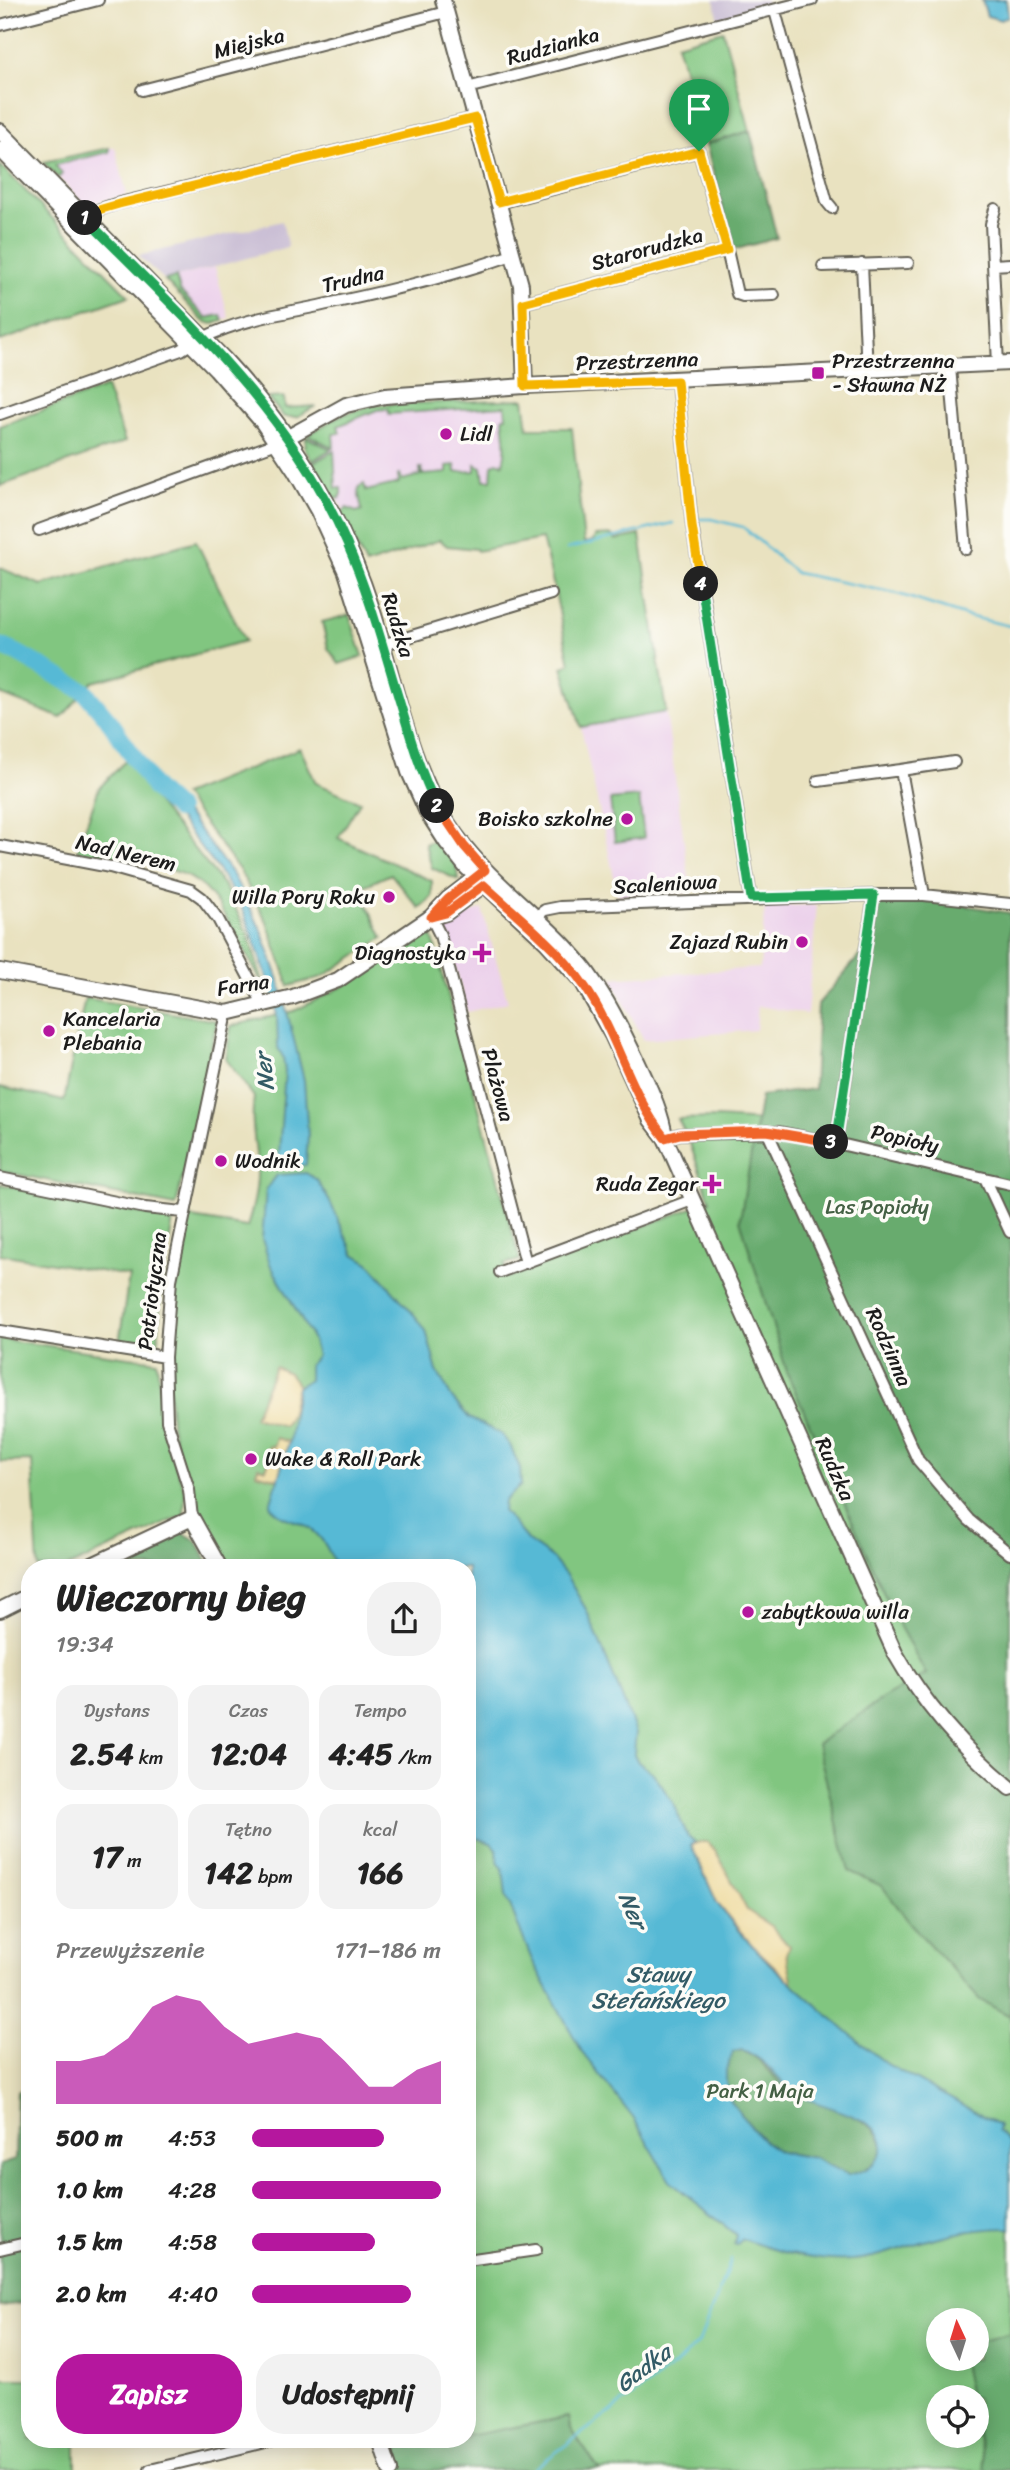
<!DOCTYPE html>
<html lang="pl">
<meta charset="utf-8">
<style>
body{margin:0;font-family:Sriracha,sans-serif;background:#f2f2f2;color:#222;height:100vh;display:flex;flex-direction:column;font-size:26px;white-space:nowrap}
*{box-sizing:border-box;margin:0}
p{font-size:23px;color:#767676}
.icon{flex:none;width:38px;height:38px;fill:none;stroke:currentColor;stroke-width:2;stroke-linecap:round;stroke-linejoin:round}
.map{position:relative;flex:1;overflow:hidden}
.side{position:absolute;left:21px;top:1559px;width:455px;height:889px;display:flex;flex-direction:column;background:#fff;border-radius:28px;box-shadow:0 4px 18px #0003}
.side>*{flex:none}
.needle{width:46px;rotate:356deg}
.controls{position:absolute;left:926px;top:2308px;display:grid;gap:14px}
.controls a{display:grid;place-items:center;width:63px;height:63px;border-radius:50%;background:#fff;box-shadow:0 4px 18px #0003;font-size:35px}
.pin{position:absolute;display:grid;place-items:center;width:60px;height:60px;color:#fff;margin:-72px -30px;border-radius:50% 50% 50% 0;rotate:-45deg;box-shadow:0 0 7px #0007}
.pin .icon{rotate:45deg}
.km{position:absolute;width:35px;height:35px;margin:-18px;border-radius:50%;background:#222;color:#fff;font-size:19px;line-height:35px;text-align:center}
.round{display:grid;place-items:center;flex:none;width:74px;height:74px;border-radius:28px;background:#f2f2f2}
.headline{display:flex;align-items:center;justify-content:space-between;height:119px;padding:0 35px}
h1{font-size:38px;font-weight:700;line-height:52px}
.figures{display:grid;grid-template-columns:repeat(3,1fr);gap:10px;height:119px;padding:7px 35px}
.figures div{display:grid;align-content:center;border-radius:18px;background:#f2f2f2;text-align:center}
.figures b{font-size:30px;font-weight:700}
.figures small{font-size:19px;font-weight:400}
.figures p{font-size:19px}
.chart{height:196px;padding:14px 35px}
.chart p{display:flex;justify-content:space-between}
.chart svg{width:100%;height:126px;margin-top:7px;fill:#b5179e;opacity:.7}
.primary-button{display:flex;gap:14px;margin-top:auto;padding:14px 35px}
.primary-button a{flex:1;height:80px;border-radius:28px;background:#b5179e;color:#fff;font-size:28px;font-weight:700;line-height:80px;text-align:center}
.primary-button a+a{background:#f2f2f2;color:#222}
ul{padding:0 35px;list-style:none;font-size:23px}
li{display:grid;grid-template-columns:112px 84px 1fr;align-items:center;height:52px}
li i{height:18px;border-radius:9px;background:#b5179e}
.map>svg:first-child{display:block}
</style>
<div class="map">
<svg width="1010" height="2470" viewBox="0 0 1010 2470">
<rect width="100%" height="100%" fill="#fdfcf7"/>
<filter id="ink" filterUnits="userSpaceOnUse"><feTurbulence type="fractalNoise" baseFrequency=".0143" numOctaves="2"/><feDisplacementMap in="SourceGraphic" scale="14" xChannelSelector="R" yChannelSelector="G"/><feConvolveMatrix kernelMatrix="1 2 1 2 8 2 1 2 1" color-interpolation-filters="sRGB"/></filter>
<filter id="wash" filterUnits="userSpaceOnUse"><feTurbulence type="fractalNoise" baseFrequency=".00686" numOctaves="4" result="noise"/><feDisplacementMap in="SourceGraphic" scale="28" xChannelSelector="R" yChannelSelector="G"/><feGaussianBlur stdDeviation="1.57" result="paint"/><feColorMatrix in="noise" values="0 0 0 0 0 0 0 0 0 0 0 0 0 0 0 0 0 1.4 0 .05"/><feComposite in="paint" operator="in"/></filter>
<g filter="url(#wash)">
<rect width="100%" height="100%" fill="#e9e2c0"/>
<path fill="#ecd1eb" d="M115 147 127 195 85 205 43 162Z
M215 267 229 318 212 324 203 321 165 280Z
M507 402 513 481 348 518 310 450 309 441 311 438 337 423 371 409Z
M666 712 691 893 618 895 581 727Z
M817 905 807 1014 758 1006 756 1030 644 1040 611 978 760 968 765 906Z
M482 909 508 1002 467 1012 445 927 448 921Z"/>
<path fill="#cbbfd5" d="M714 0H766L768 6 719 20Z
M282 221 288 247 165 280 138 256Z"/>
<path fill="#81c680" stroke="#4e714e" stroke-width="2" fill-rule="evenodd" d="M723 31 750 131 706 144 677 44Z
M109 148V152L55 165 62 174 58 178 43 162Z
M0 165 10 175 129 296 0 341Z
M176 277 180 291 206 318 221 315 223 321 212 324 203 321 165 280Z
M106 387 125 442 0 486V426Z
M284 397 285 408 316 406 297 417H284L268 398Z
M524 399 528 428H572L584 543 593 541 595 536 612 535 615 540 640 535 666 712 581 727 562 667 570 664C561 622 554 581 542 539L477 551 476 549 447 546 440 540 366 565 341 513 347 508 356 512 362 510 358 491 360 486 364 484 366 491 399 483 398 475 400 474 402 480 421 475 420 468H422L423 475 447 473V466L455 465 456 472 475 471V464L482 467 484 480H491L492 465 497 462 503 464C508 446 504 435 503 417H506L505 406 389 414 388 409 377 410 338 426 340 433 333 434 334 448 308 435 339 416 373 405Z
M306 437 331 449 312 461 305 449Z
M334 451 336 488H341V497L338 499 332 496 313 463Z
M196 541 245 641 93 682 61 718 0 694V568L41 585Z
M349 615 363 656 339 664 328 648 322 622Z
M300 748 316 783 360 802 338 838 432 881V897L419 908 391 874 359 888 383 938 322 977 289 986 267 922 240 871 183 795Z
M128 758 150 794 225 887 247 932 265 988C249 961 222 901 198 883 175 864 108 857 77 851L99 788Z
M639 797 644 838 615 842 610 800Z
M436 839 439 840 456 864 458 880 432 868 425 844Z
M878 901 1010 913V2470H402L389 2450 387 2440H467V1568H222L195 1511 171 1426 167 1347 186 1217 247 1227C253 1207 258 1189 257 1168 256 1141 250 1125 254 1097L226 1059 231 1026 294 1011 344 986 427 933 432 935 520 1260 504 1264 509 1277 710 1201 689 1141 678 1119 717 1118 779 1122 845 1135ZM938 2320H976V2359H938ZM938 2398H976V2436H938Z
M85 998 217 1021 176 1206 0 1171V1087L64 1101Z
M0 1184 173 1220 161 1293 158 1349 119 1343 129 1276 0 1254Z
M0 1339 157 1361 164 1435 185 1491 184 1515 66 1568H38L32 1461 0 1462Z
M0 2379H30V2440H76V2470H0Z"/>
<path fill="#68ab6e" stroke="#426445" stroke-width="2" d="M750 131 777 238 733 250 706 144Z
M934 900 1010 913V2016L980 2000 910 1923 882 1886 849 1871 817 1744 887 1696 926 1674 894 1616 788 1375 740 1220 761 1096 814 1089 818 1004 874 939 878 901Z
M173 1531C197 1534 202 1548 210 1568H101Z
M742 2050C748 2054 755 2056 760 2061 769 2069 776 2081 786 2088 806 2101 894 2119 881 2152 875 2167 864 2171 848 2175L814 2158 780 2152 765 2142 753 2129 731 2102 726 2082V2070L733 2052Z
M30 2088V2302L0 2306V2255L3 2253 0 2229V2165L15 2160 17 2092Z
M1010 2333V2470H985L977 2428 976 2398 970 2397 962 2359H976L977 2342Z
M568 2417 570 2427 599 2470H402L389 2450 447 2440H467V2436Z"/>
<path fill="#eeda9e" stroke="#857b5d" stroke-width="2" d="M275 1367 289 1373 298 1385C291 1399 294 1414 284 1426L254 1417Z
M276 1438 289 1442 278 1479 256 1473 258 1467 266 1469 270 1457 266 1455 269 1446 273 1447Z
M700 1842H707L716 1851 747 1910 772 1927 789 1946 786 1954 793 1984 749 1942 717 1903 691 1845Z"/>
<path fill="#56b9d5" stroke="#396a78" stroke-width="2" fill-rule="evenodd" d="M982 0H1006L1008 16 1001 20 987 16Z
M166 791 192 820 233 875 261 929 279 980 304 1080 308 1136 306 1165 278 1166 285 1072 283 1057 278 1048 277 1016 269 982 241 905 216 867 160 795Z
M306 1173 317 1180 330 1202 354 1254 369 1263 417 1318 426 1331 437 1371 452 1398 469 1418 501 1434 510 1445 520 1468 521 1485 504 1501 503 1511 528 1541 552 1558 566 1575 587 1611 636 1732 634 1754 638 1762 653 1773 672 1801 688 1837 695 1842 691 1845 717 1903 738 1930 770 1964 858 2041 887 2064 999 2125 998 2131 1010 2143V2228C986 2228 959 2232 936 2238 908 2245 881 2258 853 2260 816 2263 777 2252 743 2239L736 2245 734 2244 736 2235 671 2182 634 2119 583 2054 532 1960 506 1895 503 1869 498 1861 497 1850 491 1843 467 1835V1568H336C330 1553 325 1540 312 1530 299 1519 280 1521 270 1505L289 1442 297 1387 309 1380V1365L317 1356 312 1338 270 1264 262 1239 266 1190 273 1179 277 1175ZM742 2050C747 2053 752 2054 756 2057 773 2067 782 2086 800 2096 819 2107 894 2119 881 2152 875 2167 864 2171 848 2175L814 2158 780 2152 765 2142 753 2129 731 2102 726 2082V2070L733 2052Z"/>
<g fill="none" stroke-linecap="round" stroke-linejoin="round">
<path stroke="#56b9d5" stroke-width="2.5" d="M699 519H711L743 527 796 573 895 593 967 616 1010 626
M567 549 673 523
M532 2470 680 2361 699 2342 731 2260"/>
<path stroke="#56b9d5" stroke-width="18" d="M0 646 17 653 84 691 111 723 155 789 178 810"/>
</g>
</g>
<g filter="url(#ink)">
<g fill="none" stroke-linecap="round" stroke-linejoin="round">
<defs>
<path id="minor" d="M775 11 827 202 832 208
M0 25 98 0
M467 88 812 0
M142 90 446 12
M499 203 699 151 727 250 523 303
M995 209 991 224 998 364
M85 218 95 211 116 204 475 118
M727 250 737 294 743 296 774 295
M862 264 867 371
M993 265 1010 264
M823 266 908 263
M203 338C243 318 288 313 332 303 393 290 453 276 512 255
M950 367 966 549
M677 381 692 525 751 898
M0 414 181 350 192 343
M39 530 277 443
M382 645 551 594
M818 781 901 770
M0 846 110 867 191 890 202 898 218 919 263 1004
M924 895 901 770 954 762
M431 917 440 935 526 1263
M535 917 545 910 560 907 874 895H924L1010 904
M767 1131 918 1460 969 1520 1010 1554
M665 1138 680 1134 779 1132 836 1143 1010 1184
M836 1143 874 895
M0 1178 145 1208 183 1212
M985 1178 1010 1232
M500 1272 692 1200
M0 1331 165 1357
M192 1518 189 1490 167 1421 165 1357 171 1280 227 1013
M0 2249 30 2242
M467 2260 536 2250
M150 2470 274 2440"/>
<path id="tertiary" d="M443 0 521 285 525 386
M0 131 224 359C292 432 343 518 373 612 394 679 410 767 449 825 480 873 527 906 566 947 598 980 618 1021 638 1063 649 1087 661 1110 665 1137
M0 149 216 369 263 423 295 471 318 511 346 572 409 772 427 812 447 843 466 867 547 943 583 983 612 1035 651 1120 665 1138 895 1653C925 1706 963 1749 1010 1788
M281 441 346 405 385 396 525 386 1010 363
M436 916 446 913 491 879
M0 971 227 1013 293 997 338 980 431 917 448 899 482 873
M86 1568 192 1518 220 1568
M0 1610 30 1595
M380 2440 390 2470"/>
</defs>
<use href="#minor" stroke="#646155" stroke-width="14"/>
<use href="#tertiary" stroke="#646155" stroke-width="18"/>
<use href="#minor" stroke="#fff" stroke-width="10"/>
<use href="#tertiary" stroke="#fff" stroke-width="14"/>
</g>
</g>
<g fill="none" stroke-linecap="round" stroke-linejoin="round" filter="url(#ink)">
<defs>
<path id="split-1" d="M85 218 95 211 119 204 475 118 499 202 699 151"/>
<path id="split-2" d="M85 218C184 318 291 412 347 544 370 596 384 651 401 706 411 740 421 774 437 806"/>
<path id="split-3" d="M437 806 464 846 485 870 448 899 431 917 446 913 484 885C523 921 567 954 594 1001 620 1045 633 1098 665 1138L680 1134 767 1131 831 1142"/>
<path id="split-4" d="M701 584 751 898 874 895 836 1143 831 1142"/>
<path id="split-5" d="M699 151 727 250 523 303 525 386 677 381 692 526 701 584"/>
</defs>
<use href="#split-1" stroke="#fff" stroke-width="14"/>
<use href="#split-2" stroke="#fff" stroke-width="14"/>
<use href="#split-3" stroke="#fff" stroke-width="14"/>
<use href="#split-4" stroke="#fff" stroke-width="14"/>
<use href="#split-5" stroke="#fff" stroke-width="14"/>
<use href="#split-1" stroke="#f5b400" stroke-width="9"/>
<use href="#split-2" stroke="#22a559" stroke-width="9"/>
<use href="#split-3" stroke="#f0652b" stroke-width="9"/>
<use href="#split-4" stroke="#22a559" stroke-width="9"/>
<use href="#split-5" stroke="#f5b400" stroke-width="9"/>
</g>
<g fill="#b5179e" stroke="#fdfcf7" stroke-width="2.5">
<rect x="811" y="366" width="14" height="14" rx="3.5"/>
<circle cx="446" cy="434" r="7"/>
<circle cx="627" cy="819" r="7"/>
<circle cx="389" cy="897" r="7"/>
<circle cx="802" cy="942" r="7"/>
<path d="M478.5 942.5h7v7h7v7h-7v7h-7v-7h-7v-7h7z"/>
<circle cx="49" cy="1031" r="7"/>
<circle cx="221" cy="1161" r="7"/>
<path d="M708.5 1173.5h7v7h7v7h-7v7h-7v-7h-7v-7h7z"/>
<circle cx="251" cy="1459" r="7"/>
<circle cx="748" cy="1612" r="7"/>
</g>
<g text-anchor="middle" stroke-width="7" stroke-linejoin="round" paint-order="stroke">
<g font-size="21" fill="#1c1c1c" stroke="#fdfcf7">
<text transform="translate(249 43) rotate(-14)" y="7">Miejska</text>
<text transform="translate(553 46) rotate(-15)" y="7">Rudzianka</text>
<text transform="translate(647 249) rotate(-15)" y="7">Starorudzka</text>
<text transform="translate(353 279) rotate(-13)" y="7">Trudna</text>
<text transform="translate(637 361) rotate(-2)" y="7">Przestrzenna</text>
<text transform="translate(398 625) rotate(73)" y="7">Rudzka</text>
<text transform="translate(126 853) rotate(13)" y="7">Nad Nerem</text>
<text transform="translate(665 884) rotate(-3)" y="7">Scaleniowa</text>
<text transform="translate(243 985) rotate(-9)" y="7">Farna</text>
<text transform="translate(498 1085) rotate(75)" y="7">Plażowa</text>
<text transform="translate(905 1139) rotate(13)" y="7">Popioły</text>
<text transform="translate(152 1291) rotate(-83)" y="7">Patriotyczna</text>
<text transform="translate(889 1347) rotate(66)" y="7">Rodzinna</text>
<text transform="translate(835 1469) rotate(66)" y="7">Rudzka</text>
</g>
<g font-size="21" fill="#1c1c1c" stroke="#fdfcf7" text-anchor="start">
<text x="832" y="368">Przestrzenna<tspan x="832" dy="24">- Sławna NŻ</tspan></text>
<text x="460" y="441">Lidl</text>
<text x="613" y="826" text-anchor="end">Boisko szkolne</text>
<text x="375" y="904" text-anchor="end">Willa Pory Roku</text>
<text x="788" y="949" text-anchor="end">Zajazd Rubin</text>
<text x="466" y="960" text-anchor="end">Diagnostyka</text>
<text x="63" y="1026">Kancelaria<tspan x="63" dy="24">Plebania</tspan></text>
<text x="235" y="1168">Wodnik</text>
<text x="698" y="1191" text-anchor="end">Ruda Zegar</text>
<text x="265" y="1466">Wake &amp; Roll Park</text>
<text x="762" y="1619">zabytkowa willa</text>
</g>
<g font-size="21" fill="#446044" stroke="#fdfcf7">
<text x="877" y="1214">Las Popioły</text>
<text x="760" y="2098">Park 1 Maja</text>
</g>
<g font-size="23" font-style="italic" fill="#335b66" stroke="#fdfcf7">
<text transform="translate(264 1072) rotate(-96)" y="8">Ner</text>
<text transform="translate(633 1910) rotate(66)" y="8">Ner</text>
<text x="658" y="1982">Stawy<tspan x="658" dy="26">Stefańskiego</tspan></text>
<text transform="translate(643 2368) rotate(-37)" y="8">Gadka</text>
</g>
</g>
</svg>
<div class="controls">
<a><svg class="needle" viewBox="-14 -14 28 28"><path d="M0-13l5 13h-10z" fill="#e53935"/><path d="M0 13l5-13h-10z" fill="#767676"/></svg></a>
<a><svg class="icon" aria-label="locate" viewBox="0 0 24 24"><circle cx="12" cy="12" r="6"/><path d="M12 2v4M12 18v4M2 12h4M18 12h4"/></svg></a>
</div>
<div class="pin" style="left:699px;top:151px;background:#1e9e55"><svg class="icon" aria-label="arrive" viewBox="0 0 24 24"><path d="M6 21V4h12l-3 4 3 4H6"/></svg></div>
<b class="km" style="left:85px;top:218px">1</b>
<b class="km" style="left:437px;top:806px">2</b>
<b class="km" style="left:831px;top:1142px">3</b>
<b class="km" style="left:701px;top:584px">4</b>
<section class="side">
<div class="headline"><div><h1>Wieczorny bieg</h1><p>19:34</p></div><a class="round"><svg class="icon" aria-label="share" viewBox="0 0 24 24"><path d="M12 15V3M7 8l5-5 5 5M5 13v7h14v-7"/></svg></a></div>
<div class="figures">
<div><p>Dystans</p><b>2.54<small> km</small></b></div>
<div><p>Czas</p><b>12:04</b></div>
<div><p>Tempo</p><b>4:45<small> /km</small></b></div>
</div>
<div class="figures">
<div><b>17<small> m</small></b></div>
<div><p>Tętno</p><b>142<small> bpm</small></b></div>
<div><p>kcal</p><b>166</b></div>
</div>
<div class="chart"><p><span>Przewyższenie</span>171–186 m</p>
<svg viewBox="0 0 160 44" preserveAspectRatio="none"><path d="M0 44V29L10 29L20 27L30 21L40 10L50 6L60 8L70 17L80 23L90 21L100 19L110 21L120 29L130 38L140 38L150 32L160 29V44z"/></svg>
</div>
<ul>
<li><b>500 m</b>4:53<i style="width:70%"></i></li>
<li><b>1.0 km</b>4:28<i style="width:100%"></i></li>
<li><b>1.5 km</b>4:58<i style="width:65%"></i></li>
<li><b>2.0 km</b>4:40<i style="width:84%"></i></li>
</ul>
<div class="primary-button"><a>Zapisz</a><a>Udostępnij</a></div>
</section>
</div>
